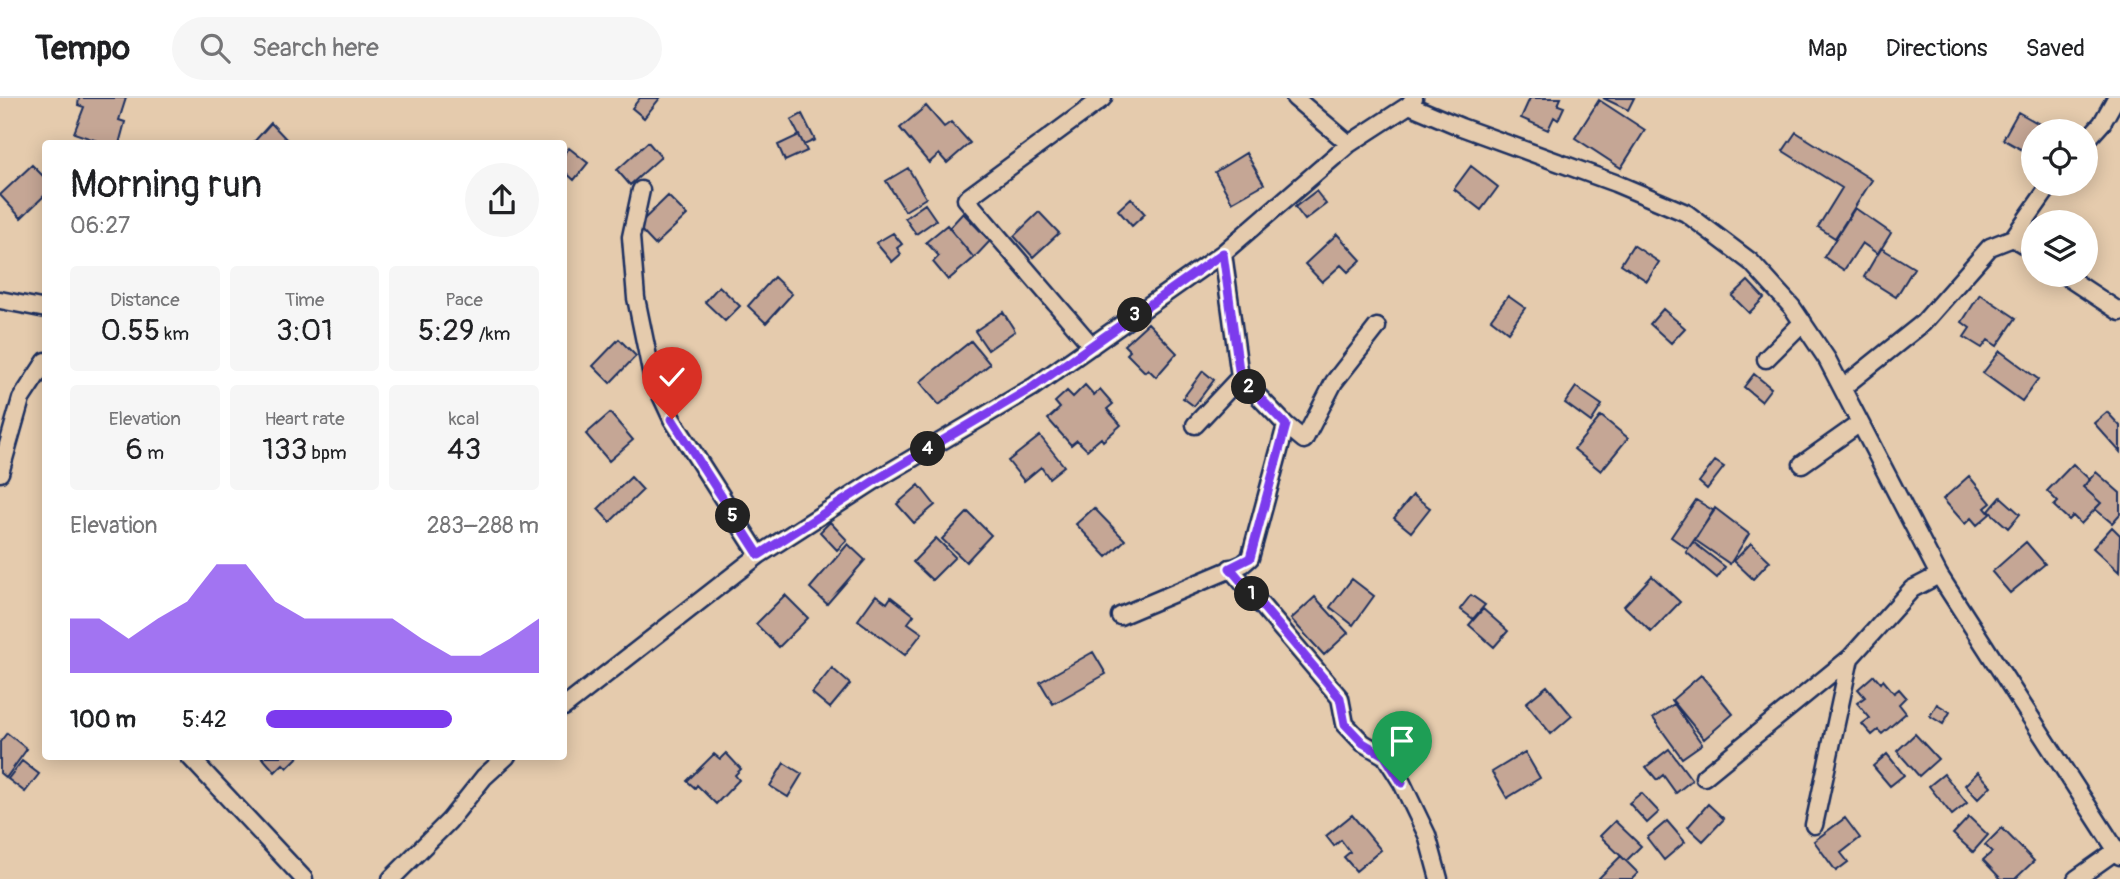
<!DOCTYPE html>
<meta charset="utf-8">
<style>
body{margin:0;font-family:Pangolin,sans-serif;background:#f6f6f6;color:#202124;height:100vh;display:flex;flex-direction:column;font-size:26px;white-space:nowrap}
*{box-sizing:border-box;margin:0}
p{font-size:23px;color:#757577}
.icon{flex:none;width:38px;height:38px;fill:none;stroke:currentColor;stroke-width:2;stroke-linecap:round;stroke-linejoin:round}
.map{position:relative;flex:1;overflow:hidden}
.side{position:absolute;left:42px;top:42px;width:525px;height:620px;display:flex;flex-direction:column;background:#fff;border-radius:7px;box-shadow:0 4px 18px #0003}
.side>*{flex:none}
.fabs{position:absolute;left:2021px;top:21px;display:grid;gap:14px}
.fabs a{display:grid;place-items:center;width:77px;height:77px;border-radius:50%;background:#fff;box-shadow:0 4px 18px #0003;font-size:35px}
.pin{position:absolute;display:grid;place-items:center;width:60px;height:60px;color:#fff;margin:-72px -30px;border-radius:50% 50% 50% 0;rotate:-45deg;box-shadow:0 0 7px #0007}
.pin .icon{rotate:45deg}
.km{position:absolute;width:35px;height:35px;margin:-18px;border-radius:50%;background:#222;color:#fff;font-size:19px;line-height:35px;text-align:center}
.round{display:grid;place-items:center;flex:none;width:74px;height:74px;border-radius:37px;background:#f6f6f6}
.head{display:flex;align-items:center;justify-content:space-between;height:119px;padding:0 28px}
h1{font-size:38px;font-weight:600;line-height:52px}
.figures{display:grid;grid-template-columns:repeat(3,1fr);gap:10px;height:119px;padding:7px 28px}
.figures div{display:grid;align-content:center;border-radius:7px;background:#f6f6f6;text-align:center}
.figures b{font-size:30px;font-weight:600}
.figures small{font-size:19px;font-weight:400}
.figures p{font-size:19px}
.chart{height:196px;padding:14px 28px}
.chart p{display:flex;justify-content:space-between}
.chart svg{width:100%;height:126px;margin-top:7px;fill:#7c3aed;opacity:.7}
ul{padding:0 28px;list-style:none;font-size:23px}
li{display:grid;grid-template-columns:112px 84px 1fr;align-items:center;height:52px}
li i{height:18px;border-radius:9px;background:#7c3aed}
header{display:flex;align-items:center;gap:42px;box-sizing:border-box;height:98px;padding:0 35px;background:#fff;border-bottom:2px solid #e0e0e0}
header strong{font-size:33px}
nav{display:flex;gap:38px;margin-inline-start:auto;font-size:24px}
.search{width:490px;height:63px;background:#f6f6f6;display:flex;align-items:center;gap:18px;box-sizing:border-box;padding:0 24px;border-radius:38px;color:#757577;font-size:26px}
.map>svg:first-child{display:block}
</style>
<header>
<strong>Tempo</strong>
<div class="search"><svg class="icon" aria-label="search" viewBox="0 0 24 24"><circle cx="10" cy="10" r="6"/><path d="M15 15l6 6"/></svg>Search here</div>
<nav><a>Map</a><a>Directions</a><a>Saved</a></nav>
</header>
<div class="map">
<svg width="2120" height="781" viewBox="0 0 2120 781">
<rect width="100%" height="100%" fill="#e5cbad"/>
<filter id="ink" filterUnits="userSpaceOnUse"><feTurbulence type="fractalNoise" baseFrequency=".0143" numOctaves="2"/><feDisplacementMap in="SourceGraphic" scale="14" xChannelSelector="R" yChannelSelector="G"/><feConvolveMatrix kernelMatrix="1 2 1 2 8 2 1 2 1" color-interpolation-filters="sRGB"/></filter>
<g filter="url(#ink)">
<path fill="#c5a695" stroke="#1b2f5e" stroke-width="2" d="M79 0H126L119 22 125 24 119 46H106L74 35 84 9 78 7Z
M640 0H660L644 20 632 10Z
M1530 0H1561L1558 7 1564 9 1558 22 1554 19 1548 32 1521 20Z
M1603 0H1634L1628 12Z
M1599 2 1645 32 1621 70 1575 40Z
M926 8 944 29 951 24 970 45 947 65 939 56 929 65 900 30Z
M2018 14 2041 27 2038 33H2034V41L2026 54 2003 41Z
M802 16 815 42 804 47 791 22Z
M271 25 291 46H252Z
M1796 34 1872 82 1835 140 1818 129 1842 90 1783 53Z
M799 37 807 53 785 63 778 47Z
M648 44 661 59 630 87 617 72Z
M569 50 588 65 574 82 564 73V57Z
M1246 55 1264 86 1232 104 1215 74Z
M32 67 46 81V96L21 120 0 97Z
M1471 68 1498 89 1481 112 1454 91Z
M908 70 926 100 905 113 886 83Z
M1316 93 1326 106 1305 122 1295 109Z
M668 98 687 117 655 147 637 128Z
M1131 100 1145 116 1132 128 1118 112Z
M925 106 936 122 916 136 905 120Z
M1855 110 1891 135 1878 156 1862 145 1844 172 1824 159Z
M1039 114 1059 135 1033 159 1014 138Z
M963 115 990 143 974 160 949 130Z
M947 127 974 160 948 182 933 164 939 158 926 144Z
M893 135 902 146 897 150 901 156 892 164 876 145Z
M1337 136 1361 162 1348 174 1341 167 1322 184 1305 166Z
M1633 147 1659 164 1647 183 1621 166Z
M1881 150 1914 170 1896 199 1864 179Z
M774 179 792 196 766 225 748 208Z
M1748 183 1764 200 1749 215 1732 198Z
M719 188 740 208 725 223 705 204Z
M1980 196 2016 220 1997 248 1988 242 1982 250 1964 239 1970 230 1962 224Z
M1508 198 1525 210 1508 234 1491 221Z
M1663 211 1685 230 1671 245 1650 226Z
M1003 214 1015 233 988 252 975 233Z
M1148 225 1177 255 1156 279 1148 271 1145 274 1127 256 1130 253 1124 247Z
M619 241 636 258 610 285 593 268Z
M971 243 990 266 939 307 920 284Z
M2000 253 2038 281 2022 303 1983 275Z
M1203 273 1214 282 1194 308 1183 300Z
M1754 276 1771 290 1761 303 1744 289Z
M1085 287 1094 297 1100 291 1113 306 1107 311 1121 327 1103 343 1101 340 1087 352 1077 342 1071 347 1048 321 1060 310 1055 304 1067 293 1073 299Z
M1576 289 1602 307 1591 324 1565 305Z
M2107 314 2120 328V354L2094 325Z
M610 315 633 342 609 363 586 336Z
M1601 318 1628 340 1601 373 1574 351Z
M1040 338 1064 368 1049 380 1041 369 1024 383 1008 363Z
M1715 363 1724 369 1707 391 1699 384Z
M2073 366 2090 382 2083 389 2101 405 2081 426 2073 418 2069 422 2054 408 2058 404 2047 393Z
M2096 374 2120 395V416L2112 425 2095 411 2101 405 2083 389Z
M1969 378 1991 405 1985 410 1990 416 1977 427 1971 420 1965 426 1943 401Z
M631 379 643 392 610 424 598 411Z
M919 387 935 407 914 425 897 406Z
M1413 397 1430 410 1411 434 1394 420Z
M2001 399 2020 416 2008 430 1989 413Z
M1696 402 1714 413 1688 451 1671 439Z
M1094 410 1125 442 1107 459 1076 426Z
M1715 410 1749 436 1730 466 1695 442Z
M968 414 991 437 966 464 942 441Z
M830 424 847 442 837 452 820 434Z
M2112 429 2120 437 2119 474 2093 450Z
M936 440 955 459 932 482 913 464Z
M1693 444 1725 469 1717 480 1686 454Z
M2026 444 2045 466 2010 495 1992 474Z
M1751 445 1770 463 1753 481 1734 463Z
M848 446 865 462 827 506 810 490Z
M1652 478 1680 504 1651 534 1624 508Z
M1352 481 1374 498 1353 527 1330 509Z
M785 497 808 520 779 549 756 526Z
M876 497 887 505 891 499 914 517 908 525 922 535 905 557 858 522Z
M1471 497 1485 507 1473 521 1460 511Z
M1315 499 1348 535 1324 557 1291 521Z
M1483 511 1508 533 1494 549 1469 527Z
M1093 554 1106 576 1053 606 1040 584Z
M832 570 850 586 830 610 812 595Z
M1701 577 1733 616 1704 641 1672 602Z
M1874 577 1881 585 1883 582 1894 595 1899 591 1906 599 1899 606 1906 615 1882 636 1878 632 1872 637 1862 626 1870 620 1857 605 1865 599 1858 591Z
M1547 588 1572 618 1551 636 1526 605Z
M1674 606 1702 646 1682 660 1653 620Z
M1937 606 1950 614 1943 626 1930 618Z
M7 635 27 651 6 680 0 675V644Z
M1915 636 1938 661 1919 678 1897 653Z
M1669 651 1692 682 1676 695 1663 677 1657 682 1646 669Z
M1525 654 1540 680 1507 700 1492 674Z
M726 655 741 671 735 677 739 682 716 706 697 687 695 690 687 683 714 656 720 661Z
M1887 656 1904 677 1890 688 1873 668Z
M261 658H299L287 670 283 666 275 674Z
M22 663 39 676 25 694 8 681Z
M784 665 802 676 788 699 770 688Z
M1978 674 1991 688 1978 701 1965 687Z
M1944 676 1967 705 1952 717 1929 688Z
M1641 695 1659 714 1647 725 1629 705Z
M1708 706 1724 721 1703 743 1688 729Z
M1352 717 1381 752 1356 773 1344 759 1350 754 1341 742 1334 748 1326 738Z
M1969 719 1988 737 1973 754 1953 736Z
M1845 720 1860 740 1841 755 1848 764 1836 773 1814 743Z
M1615 723 1641 748 1626 763 1600 738Z
M1667 723 1685 744 1664 762 1647 740Z
M2002 730 2034 763 2015 781H2001L1983 762 1992 754 1985 747Z
M1621 758 1638 775 1632 781H1598Z"/>
<g fill="none" stroke-linecap="round" stroke-linejoin="round">
<defs>
<path id="street" d="M1295 0 1349 46
M1409 7 1461 29 1615 85 1686 115 1751 164 1792 209 1827 261 1939 477 2120 758
M2086 43 2102 25 2116 0
M641 92 631 139 636 200 652 278 672 321 759 457
M2013 140 2051 86
M2064 177 2120 214
M0 202 46 211
M1092 248 966 101 1103 0
M1766 261 1803 224
M1842 290 1923 225 1990 149 2013 140 2034 153
M1195 327 1240 279 1223 155
M1286 327 1304 342 1334 284 1377 229
M1802 366 1860 325
M0 375 21 301 46 263
M1230 470 1340 600 1345 626 1363 645 1385 658 1402 685 1427 737 1439 781
M1120 518 1243 466 1250 460 1286 327 1240 279
M564 609 759 457 874 383 1033 289 1223 155 1349 46 1409 7 1414 0
M189 658 304 781
M1704 679 1850 560 1912 491 1939 477
M1814 727 1850 560
M391 781 449 723 484 679 507 658
M2076 781 2117 752"/>
</defs>
<use href="#street" stroke="#1b2f5e" stroke-width="21"/>
<use href="#street" stroke="#e5cbad" stroke-width="16"/>
</g>
</g>
<g fill="none" stroke-linecap="round" stroke-linejoin="round" filter="url(#ink)">
<defs>
<path id="route" d="M672 321 759 457 874 383 1033 289 1223 155 1240 279 1286 327 1250 460 1230 470 1340 600 1345 626 1363 645 1385 658 1402 685"/>
</defs>
<use href="#route" stroke="#fff" stroke-width="14"/>
<use href="#route" stroke="#7c3aed" stroke-width="9"/>
</g>
</svg>
<div class="fabs">
<a><svg class="icon" aria-label="locate" viewBox="0 0 24 24"><circle cx="12" cy="12" r="6"/><path d="M12 2v4M12 18v4M2 12h4M18 12h4"/></svg></a>
<a><svg class="icon" aria-label="layers" viewBox="0 0 24 24"><path d="M12 4l9 5-9 5-9-5zM3 14l9 5 9-5"/></svg></a>
</div>
<div class="pin" style="left:1402px;top:685px;background:#1e9e55"><svg class="icon" aria-label="arrive" viewBox="0 0 24 24"><path d="M6 21V4h12l-3 4 3 4H6"/></svg></div>
<div class="pin" style="left:672px;top:321px;background:#d93025"><svg class="icon" aria-label="check" viewBox="0 0 24 24"><path d="M5 12l5 5 9-10"/></svg></div>
<b class="km" style="left:1252px;top:496px">1</b>
<b class="km" style="left:1249px;top:289px">2</b>
<b class="km" style="left:1135px;top:217px">3</b>
<b class="km" style="left:928px;top:351px">4</b>
<b class="km" style="left:733px;top:418px">5</b>
<section class="side">
<div class="head"><div><h1>Morning run</h1><p>06:27</p></div><a class="round"><svg class="icon" aria-label="share" viewBox="0 0 24 24"><path d="M12 15V3M7 8l5-5 5 5M5 13v7h14v-7"/></svg></a></div>
<div class="figures">
<div><p>Distance</p><b>0.55<small> km</small></b></div>
<div><p>Time</p><b>3:01</b></div>
<div><p>Pace</p><b>5:29<small> /km</small></b></div>
</div>
<div class="figures">
<div><p>Elevation</p><b>6<small> m</small></b></div>
<div><p>Heart rate</p><b>133<small> bpm</small></b></div>
<div><p>kcal</p><b>43</b></div>
</div>
<div class="chart"><p><span>Elevation</span>283–288 m</p>
<svg viewBox="0 0 160 44" preserveAspectRatio="none"><path d="M0 44V25L10 25L20 32L30 25L40 19L50 6L60 6L70 19L80 25L90 25L100 25L110 25L120 32L130 38L140 38L150 32L160 25V44z"/></svg>
</div>
<ul>
<li><b>100 m</b>5:42<i style="width:68%"></i></li>
</ul>
</section>
</div>
